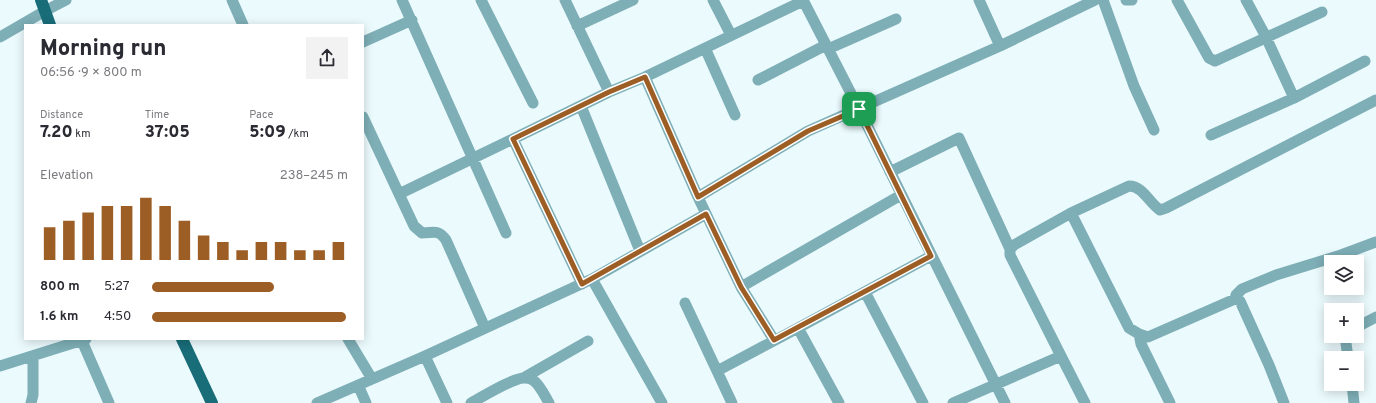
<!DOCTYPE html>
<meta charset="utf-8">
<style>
body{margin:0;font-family:Overpass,sans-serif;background:#f2f2f3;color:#2b2b33;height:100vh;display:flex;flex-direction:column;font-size:15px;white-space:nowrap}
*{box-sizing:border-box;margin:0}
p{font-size:13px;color:#7c7c81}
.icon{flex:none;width:22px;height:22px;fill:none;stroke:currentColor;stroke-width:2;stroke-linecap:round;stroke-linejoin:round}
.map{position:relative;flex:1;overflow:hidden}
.details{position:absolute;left:24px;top:24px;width:340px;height:316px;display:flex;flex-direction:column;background:#fff;border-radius:0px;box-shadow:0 2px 10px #0003}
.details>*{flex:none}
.controls{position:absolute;left:1324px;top:255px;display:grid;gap:8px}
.controls a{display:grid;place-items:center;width:40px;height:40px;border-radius:0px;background:#fff;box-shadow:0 2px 10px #0003;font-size:20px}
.pin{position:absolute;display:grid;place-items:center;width:34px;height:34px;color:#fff;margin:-17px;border-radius:8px;box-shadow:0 2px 6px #0006}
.round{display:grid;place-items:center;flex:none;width:42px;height:42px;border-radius:0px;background:#f2f2f3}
.overview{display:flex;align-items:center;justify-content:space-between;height:68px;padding:0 16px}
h1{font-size:22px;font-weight:800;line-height:30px}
.stats{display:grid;grid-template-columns:repeat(3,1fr);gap:6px;height:68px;padding:4px 16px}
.stats div{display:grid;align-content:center}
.stats b{font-size:17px;font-weight:800}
.stats small{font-size:11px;font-weight:400}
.stats p{font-size:11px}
.chart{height:112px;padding:8px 16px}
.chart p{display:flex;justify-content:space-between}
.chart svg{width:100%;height:72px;margin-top:4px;stroke:#9c5e24;stroke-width:6}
ul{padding:0 16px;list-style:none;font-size:13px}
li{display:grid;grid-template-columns:64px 48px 1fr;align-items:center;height:30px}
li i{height:10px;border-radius:5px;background:#9c5e24}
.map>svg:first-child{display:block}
</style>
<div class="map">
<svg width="1376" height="403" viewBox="0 0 1376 403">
<rect width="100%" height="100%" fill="#ebfafd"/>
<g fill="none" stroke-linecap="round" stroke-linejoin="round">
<path stroke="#7eaeb6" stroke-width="11" d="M232 0 243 25
M402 0 506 233
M481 0 533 103
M565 0 609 92
M713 0 731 35
M803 0 859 109 1005 403
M979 0 1000 46 1095 0
M1103 0 1134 86 1154 130
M1126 0H1132
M1177 0 1209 58 1215 61 1322 12
M577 26 633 0
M0 37 45 11 66 0
M363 42 412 20
M705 48 735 115
M828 49 896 19
M645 77 698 197 741 287 774 340
M758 80 826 45
M1294 98 1365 61
M581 106 640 251
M363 117 414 226 422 233C434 233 438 229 446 240L485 328
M1211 135 1294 98 1265 35 1246 0
M513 139 582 284
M890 172 959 138 1010 249
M399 194 513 139 609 92 645 77 803 1
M698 197 808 131 1000 46
M1071 213 1129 328 1139 334 1148 337 1235 299 1240 301 1269 365 1284 403
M592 279 706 214
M741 287 901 195
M865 292 923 403
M1235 299 1236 295 1242 289 1276 275 1341 255 1376 242
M685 303 717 371
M1357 327 1376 317
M798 328 931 256
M1139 334 1141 344 1170 403
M1345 336 1348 358
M348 339 372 379
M82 341 109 403
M425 356 447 403
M1061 356 1085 403
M0 366 86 339
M525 377 588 341
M1352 384 1354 403
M358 385 366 403
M31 403 33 395V357
M317 403 425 356 592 279 662 403
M471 403C482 397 513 378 524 378 527 378 531 379 533 380 540 385 545 396 549 403
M732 403 717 371 798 328 839 403
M953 403 1061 356 1010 255V249L1014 245 1071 213 1129 186C1143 186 1149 203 1160 210L1166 208 1376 100"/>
<path stroke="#186d79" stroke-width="12" d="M41 0 50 25
M182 339 212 403"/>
</g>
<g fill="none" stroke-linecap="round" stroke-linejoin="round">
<defs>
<path id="route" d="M645 77 698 197 808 131 859 109 931 256 774 340 741 287 706 214 582 284 513 139 609 92Z"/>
</defs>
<use href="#route" stroke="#fff" stroke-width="8"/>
<use href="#route" stroke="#9c5e24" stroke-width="5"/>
</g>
</svg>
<div class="controls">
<a><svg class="icon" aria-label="layers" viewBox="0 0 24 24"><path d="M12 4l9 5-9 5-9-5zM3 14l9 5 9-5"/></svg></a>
<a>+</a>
<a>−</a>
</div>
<div class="pin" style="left:859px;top:109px;background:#1e9e55"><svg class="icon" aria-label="arrive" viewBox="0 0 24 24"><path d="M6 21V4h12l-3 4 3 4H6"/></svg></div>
<section class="details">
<div class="overview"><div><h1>Morning run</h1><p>06:56 · 9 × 800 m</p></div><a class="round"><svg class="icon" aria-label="share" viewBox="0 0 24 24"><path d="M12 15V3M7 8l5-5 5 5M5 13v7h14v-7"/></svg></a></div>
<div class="stats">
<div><p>Distance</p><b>7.20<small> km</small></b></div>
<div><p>Time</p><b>37:05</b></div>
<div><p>Pace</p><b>5:09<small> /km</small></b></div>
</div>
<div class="chart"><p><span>Elevation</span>238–245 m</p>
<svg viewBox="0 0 160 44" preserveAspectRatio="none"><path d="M5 44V24M15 44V20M25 44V15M35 44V11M45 44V11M55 44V6M65 44V11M75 44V20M85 44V29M95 44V33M105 44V38M115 44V33M125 44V33M135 44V38M145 44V38M155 44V33"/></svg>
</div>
<ul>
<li><b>800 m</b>5:27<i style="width:62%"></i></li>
<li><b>1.6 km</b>4:50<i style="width:99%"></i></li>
</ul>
</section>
</div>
